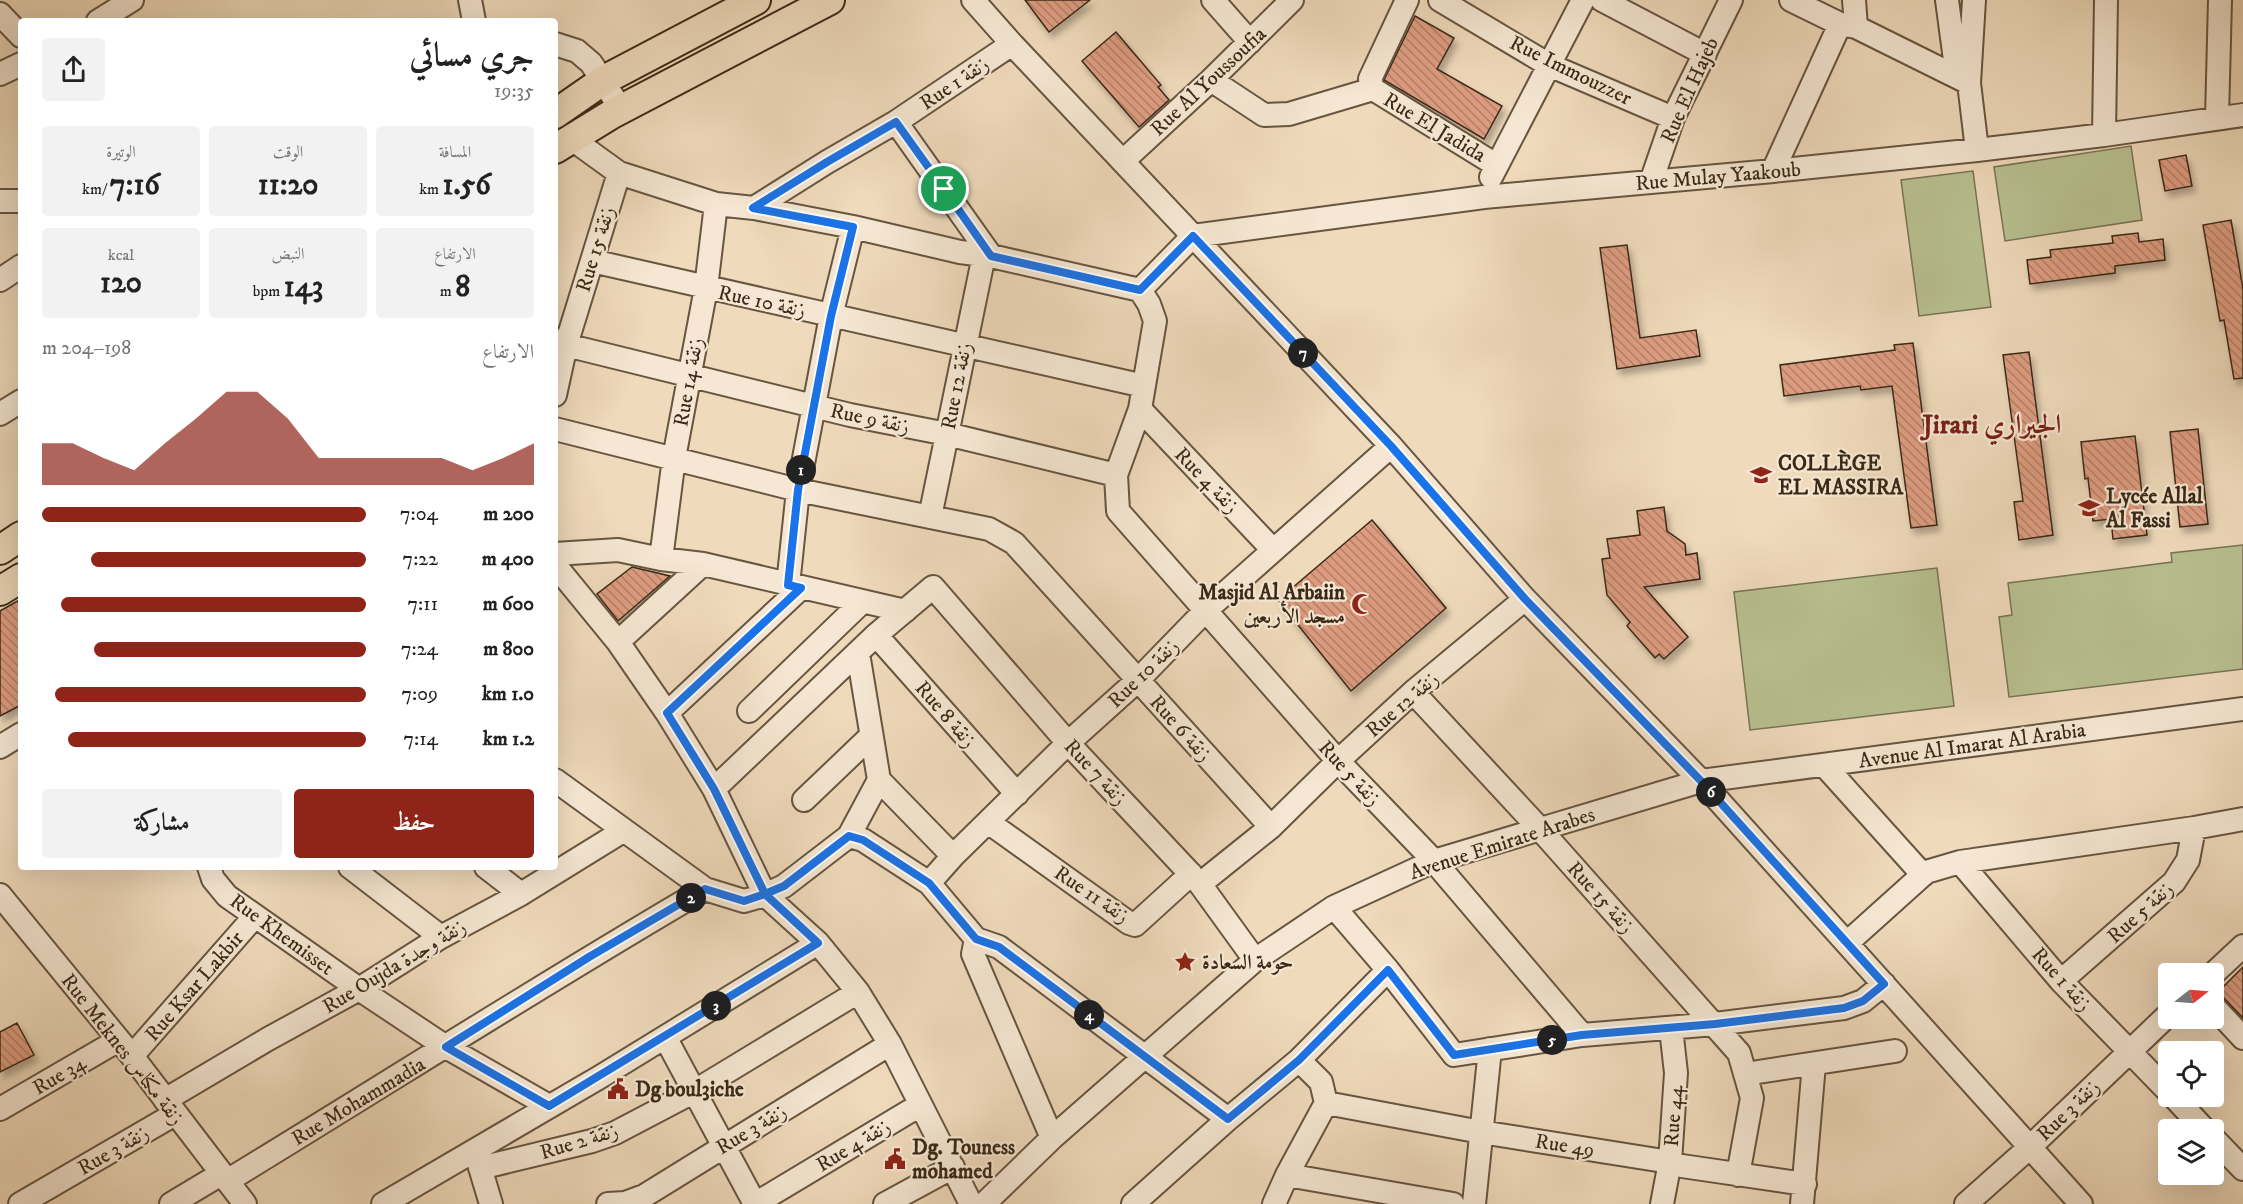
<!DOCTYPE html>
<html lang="ar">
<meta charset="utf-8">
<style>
body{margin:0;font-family:"IM FELL DW Pica",Amiri,serif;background:#f2f2f2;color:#222;direction:rtl;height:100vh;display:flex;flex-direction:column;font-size:22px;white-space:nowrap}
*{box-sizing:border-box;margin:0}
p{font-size:20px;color:#767676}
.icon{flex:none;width:33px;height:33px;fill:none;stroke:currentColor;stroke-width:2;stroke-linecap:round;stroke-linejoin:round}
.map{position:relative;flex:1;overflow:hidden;direction:ltr}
.details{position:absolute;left:18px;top:18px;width:540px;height:852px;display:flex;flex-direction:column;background:#fff;border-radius:6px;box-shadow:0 6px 24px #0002;direction:rtl}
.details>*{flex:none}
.needle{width:39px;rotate:73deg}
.buttons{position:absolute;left:2158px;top:963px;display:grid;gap:12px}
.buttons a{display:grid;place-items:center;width:66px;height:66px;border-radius:6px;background:#fff;box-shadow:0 6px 24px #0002;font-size:30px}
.pin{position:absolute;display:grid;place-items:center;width:51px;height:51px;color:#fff;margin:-26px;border:3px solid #fff;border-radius:50%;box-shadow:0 2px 6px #0007}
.km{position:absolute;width:30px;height:30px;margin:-15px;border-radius:50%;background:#222;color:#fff;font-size:16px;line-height:30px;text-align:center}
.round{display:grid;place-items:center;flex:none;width:63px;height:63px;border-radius:6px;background:#f2f2f2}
.headline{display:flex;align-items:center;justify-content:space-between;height:102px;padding:0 24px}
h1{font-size:33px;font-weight:700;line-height:45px}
.stats{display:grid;grid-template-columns:repeat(3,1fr);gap:9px;height:102px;padding:6px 24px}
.stats div{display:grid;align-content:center;border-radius:6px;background:#f2f2f2;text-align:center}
.stats b{font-size:30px;font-weight:700}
.stats small{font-size:16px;font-weight:400}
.stats p{font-size:16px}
.chart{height:168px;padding:12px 24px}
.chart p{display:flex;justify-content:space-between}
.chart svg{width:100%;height:108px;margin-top:6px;fill:#8f2418;opacity:.7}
.action{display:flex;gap:12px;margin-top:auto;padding:12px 24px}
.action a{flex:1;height:69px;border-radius:6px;background:#8f2418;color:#fff;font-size:24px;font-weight:700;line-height:69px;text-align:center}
.action a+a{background:#f2f2f2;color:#222}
ul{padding:0 24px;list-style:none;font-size:20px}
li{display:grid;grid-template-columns:96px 72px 1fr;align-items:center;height:45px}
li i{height:15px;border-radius:8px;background:#8f2418}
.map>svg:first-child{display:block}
</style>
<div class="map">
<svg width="2243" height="1204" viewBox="0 0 2243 1204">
<defs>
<pattern id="building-back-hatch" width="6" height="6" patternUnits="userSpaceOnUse" patternTransform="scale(1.5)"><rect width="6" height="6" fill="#dd9c80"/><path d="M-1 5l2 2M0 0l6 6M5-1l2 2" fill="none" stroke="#b47f68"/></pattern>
<filter id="shadow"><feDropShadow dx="3.5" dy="6" stdDeviation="3" flood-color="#0004"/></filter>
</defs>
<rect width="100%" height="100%" fill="#efdabb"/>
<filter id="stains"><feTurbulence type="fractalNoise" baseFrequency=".00333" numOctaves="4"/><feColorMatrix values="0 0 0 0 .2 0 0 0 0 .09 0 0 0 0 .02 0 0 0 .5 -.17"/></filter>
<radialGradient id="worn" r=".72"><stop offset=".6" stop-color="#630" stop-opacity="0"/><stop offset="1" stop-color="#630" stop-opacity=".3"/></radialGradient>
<path fill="#b8c091" stroke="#797454" stroke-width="1.5" d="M2131 146 2142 220 2005 241 1994 167Z
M1973 171 1991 307 1919 316 1901 180Z
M2243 545V669L2009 697 1999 617 2012 615 2008 583 2172 562 2171 553Z
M1937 568 1954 706 1750 730 1734 592Z"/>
<path fill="url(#building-back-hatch)" stroke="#3a2917" stroke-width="1.5" filter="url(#shadow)" d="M1025 0H1090L1049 32Z
M1415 16 1454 38 1437 69 1502 106 1484 139 1384 80Z
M1116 32 1161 85 1158 87 1169 100 1139 127 1082 61Z
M2186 155 2192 186 2165 191 2159 160Z
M2231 220 2243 289V378L2234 379 2224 320 2220 321 2203 225Z
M2138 233 2139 242 2163 239 2165 260 2115 266V273L2030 284 2027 260 2051 257 2050 250 2113 243 2112 236Z
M1627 245 1640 338 1696 330 1700 356 1617 369 1600 248Z
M1913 343 1937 525 1911 528 1892 386 1861 390 1860 386 1784 396 1780 365 1895 350 1894 345Z
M2029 352 2053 535 2019 540 2014 502 2023 501 2003 355Z
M2198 429 2208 524 2180 527 2170 432Z
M2135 436 2147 535 2113 539 2111 519 2093 521 2088 478 2085 479 2081 442Z
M1664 507 1667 531 1685 544 1686 555 1697 553 1700 579 1644 587 1688 637 1664 659 1659 654 1655 658 1627 626 1630 622 1607 595 1602 559 1610 558 1607 539 1640 535 1637 511Z
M1372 520 1446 608 1351 691 1278 600Z
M632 567 670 576 618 621 597 594Z
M21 599V705L0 716V611Z
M2243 967V1018L2224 998 2216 994Z
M17 1023 34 1055 0 1072V1032Z"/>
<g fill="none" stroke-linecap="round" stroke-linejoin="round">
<defs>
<path id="minor" d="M470 0 474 21
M973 0 1012 44 1391 446 1525 599 1701 781 2081 1204
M1213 0 1250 42
M1407 0 1370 79 1373 89 1496 165
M1440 0 1549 65 1673 118
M1602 0 1705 54
M1791 0 1840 24 1856 27 1969 83
M1854 0 1856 27
M1947 0 1957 75
M1974 0 1969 83 1977 150
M0 14 21 36
M98 21 132 0
M555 44 577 51 591 63 621 109
M0 74 21 64
M1211 80 1264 115 1289 114 1373 89
M2217 118 2220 0
M896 122 991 256
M2104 135 2106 0
M572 139 619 173 716 204 754 208 853 227 960 252 991 256 1140 290
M1123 161 1211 80 1292 0
M1773 171 1840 24
M1491 177 1583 0
M1651 182 1673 118 1731 0
M0 201H21
M754 208 827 162 896 122 1012 44
M592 261 1144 386
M0 280 21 266
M555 340 566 345 850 415 947 434 1116 475
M555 395 566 345 619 173
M1140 409 1273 550
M0 414 21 401
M555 429 798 490 989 529 1014 543 1271 827
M930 517 984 255
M555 554 618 550 661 559 703 564 905 611
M661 559 674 458 706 288 716 204
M555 565 618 642 667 713 714 789 765 895 818 943 858 992 890 1044 971 1204
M788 585 798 490 831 316 853 227
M876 635 1017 794
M618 642 703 564
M1413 692 1539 828 1739 1053 1752 1098 1738 1175
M749 711 862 602
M667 713 801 588
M0 747 21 734
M1824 765 1923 875
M555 780 705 889 744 901 765 895 784 886 849 836 879 780 858 653
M879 780 953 856
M714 789 876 635 933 587 1068 743 1200 884 1255 960
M804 800 871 736
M988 822 1129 923 1135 925 1191 874
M849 836 863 840 929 883 976 939 999 947 1228 1119
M1960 862 2061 981 2169 1092
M209 867 213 879 227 896 359 989 446 1047 549 1106
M350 867 441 937
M486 867 521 894
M929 883 953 856 1068 743 1138 680 1205 611 1391 446
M1200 884 1271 827 1338 761 1413 692 1525 599
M0 895 132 1056 245 1204
M1334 907 1388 970 1454 1055 1582 1035 1715 1024 1844 1008 1863 1001 1884 984
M976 939 973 954 1052 1138
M1847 943 1926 872 1960 862 2194 828 2243 819
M2213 974 2243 946
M2061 981 2174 882 2188 860 2194 828
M2214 1007 2243 1038
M1582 1035 1434 861 1338 761 1118 511 1116 475 1140 409 1155 321 1149 304 1140 290 1193 236 1484 197 1773 171 1977 150 2104 135 2243 115
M665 1037 755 1204
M132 1056 255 916
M1745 1074 1895 1051
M2173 1096 2205 1130
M165 1100 268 1039 359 989 441 937 521 894 623 831
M1326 1103 1481 1132 1670 1162 1682 1166 1805 1184
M0 1109 117 1041
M2214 1139 2243 1169
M476 1154 491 1204
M480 1168 592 1141 615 1133 695 1091 858 992
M1287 1175 1453 1204
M227 1181C386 1084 544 983 705 889
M20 1204 175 1114
M171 1204 221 1174
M383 1204 600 1077 818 943
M608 1204 625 1203 644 1196 890 1044
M755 1204 920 1105
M885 1204 953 1167
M984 1204 1052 1138 1255 960 1334 907 1434 861 1701 781 2243 709
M1133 1204 1228 1119 1299 1060 1388 970
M1274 1204 1287 1175 1326 1103 1321 1082 1299 1060
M1474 1204 1490 1049
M1662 1204 1670 1162 1676 1073 1671 1028
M1802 1204 1814 1064
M1966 1204 2030 1147 2169 1014"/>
<path id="major" d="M555 114 604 80 756 0
M555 149 612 114 830 0
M0 550 21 536
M0 591 21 578"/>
</defs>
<use href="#minor" stroke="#675540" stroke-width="26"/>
<use href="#major" stroke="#3a2917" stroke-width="32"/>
<use href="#minor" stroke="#f5e7d3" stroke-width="22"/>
<use href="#major" stroke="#efdabb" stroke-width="28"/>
</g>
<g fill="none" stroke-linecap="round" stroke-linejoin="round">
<defs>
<path id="route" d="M944 189 896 122 827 162 753 208 853 227 831 316 798 490 788 585 801 588 667 713 714 789 765 894 744 901 705 889 589 957 446 1047 549 1106 818 943 765 894 784 886 849 836 863 840 929 883 976 939 999 947 1228 1119 1299 1060 1388 970 1454 1055 1582 1035 1715 1024 1844 1008 1863 1001 1884 984 1701 781 1525 599 1391 446 1193 236 1140 290 991 256 944 189"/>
</defs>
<use href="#route" stroke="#fff" stroke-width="12"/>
<use href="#route" stroke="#1a73e8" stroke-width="8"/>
</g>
<defs>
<symbol id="school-bare" viewBox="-9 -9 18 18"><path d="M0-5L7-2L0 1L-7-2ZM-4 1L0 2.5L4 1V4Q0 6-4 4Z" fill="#8f2418" stroke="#f5e7d3" stroke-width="2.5" paint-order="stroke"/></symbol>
<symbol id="mosque-bare" viewBox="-9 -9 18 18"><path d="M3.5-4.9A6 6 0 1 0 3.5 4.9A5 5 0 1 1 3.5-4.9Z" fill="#8f2418" stroke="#f5e7d3" stroke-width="2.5" paint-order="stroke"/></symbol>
<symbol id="sight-bare" viewBox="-9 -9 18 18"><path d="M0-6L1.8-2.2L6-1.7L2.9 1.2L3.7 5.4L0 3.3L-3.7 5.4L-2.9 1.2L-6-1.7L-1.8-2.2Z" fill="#8f2418" stroke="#f5e7d3" stroke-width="2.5" paint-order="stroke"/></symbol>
<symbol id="civic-bare" viewBox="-9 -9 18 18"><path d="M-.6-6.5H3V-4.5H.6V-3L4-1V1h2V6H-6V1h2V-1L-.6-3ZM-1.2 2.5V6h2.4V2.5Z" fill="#8f2418" stroke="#f5e7d3" stroke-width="2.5" paint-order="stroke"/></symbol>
</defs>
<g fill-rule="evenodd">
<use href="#school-bare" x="1746" y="460" width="30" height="30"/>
<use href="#school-bare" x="2074" y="493" width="30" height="30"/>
<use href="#mosque-bare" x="1347" y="589" width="30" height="30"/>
<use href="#sight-bare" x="1170" y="947" width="30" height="30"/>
<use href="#civic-bare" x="603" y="1074" width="30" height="30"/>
<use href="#civic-bare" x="880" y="1144" width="30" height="30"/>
</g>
<g text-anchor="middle" stroke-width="4.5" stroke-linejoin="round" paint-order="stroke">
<g font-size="21" fill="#3a2917" stroke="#f5e7d3">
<text transform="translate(1571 70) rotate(26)" y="7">Rue Immouzzer</text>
<text transform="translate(1208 81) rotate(-43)" y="7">Rue Al Youssoufia</text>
<text transform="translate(954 83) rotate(-34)" y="7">Rue 1 زنقة</text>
<text transform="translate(1689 90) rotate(-66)" y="7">Rue El Hajeb</text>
<text transform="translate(1435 127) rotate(31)" y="7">Rue El Jadida</text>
<text transform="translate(1718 176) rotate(-5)" y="7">Rue Mulay Yaakoub</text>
<text transform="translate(595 249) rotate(-73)" y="7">Rue 15 زنقة</text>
<text transform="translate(762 301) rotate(12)" y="7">Rue 10 زنقة</text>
<text transform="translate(688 382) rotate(-80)" y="7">Rue 14 زنقة</text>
<text transform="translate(956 386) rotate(-79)" y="7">Rue 12 زنقة</text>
<text transform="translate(870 418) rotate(12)" y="7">Rue 9 زنقة</text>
<text transform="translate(1207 480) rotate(46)" y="7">Rue 4 زنقة</text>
<text transform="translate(1143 673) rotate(-44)" y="7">Rue 10 زنقة</text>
<text transform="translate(1402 704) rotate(-41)" y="7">Rue 12 زنقة</text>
<text transform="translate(946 714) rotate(49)" y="7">Rue 8 زنقة</text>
<text transform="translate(1181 728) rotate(48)" y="7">Rue 6 زنقة</text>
<text transform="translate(1972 745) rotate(-8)" y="7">Avenue Al Imarat Al Arabia</text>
<text transform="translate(1096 772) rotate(47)" y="7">Rue 7 زنقة</text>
<text transform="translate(1350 773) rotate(47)" y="7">Rue 5 زنقة</text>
<text transform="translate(1502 843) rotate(-18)" y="7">Avenue Emirate Arabes</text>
<text transform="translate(1092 894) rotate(34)" y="7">Rue 11 زنقة</text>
<text transform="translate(1601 897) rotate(48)" y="7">Rue 15 زنقة</text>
<text transform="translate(2140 912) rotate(-42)" y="7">Rue 5 زنقة</text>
<text transform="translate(282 934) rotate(36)" y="7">Rue Khemisset</text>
<text transform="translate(394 966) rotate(-31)" y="7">Rue Oujda زنقة وجدة</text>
<text transform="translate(2062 979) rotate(48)" y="7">Rue 1 زنقة</text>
<text transform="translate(194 986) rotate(-49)" y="7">Rue Ksar Lakbir</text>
<text transform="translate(123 1049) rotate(52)" y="7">Rue Meknes زنقة مكناس</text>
<text transform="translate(59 1075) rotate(-30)" y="7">Rue 34</text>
<text transform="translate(358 1101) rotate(-31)" y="7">Rue Mohammadia</text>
<text transform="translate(2068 1110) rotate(-44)" y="7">Rue 3 زنقة</text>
<text transform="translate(1673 1116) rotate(-86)" y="7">Rue 44</text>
<text transform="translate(751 1129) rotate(-31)" y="7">Rue 3 زنقة</text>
<text transform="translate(579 1141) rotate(-17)" y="7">Rue 2 زنقة</text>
<text transform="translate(853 1145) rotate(-31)" y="7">Rue 4 زنقة</text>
<text transform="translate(1565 1145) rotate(9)" y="7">Rue 49</text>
<text transform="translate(113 1150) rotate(-30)" y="7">Rue 3 زنقة</text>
</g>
<g font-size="21" font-weight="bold" fill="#3a2917" stroke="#f5e7d3" text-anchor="start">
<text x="1778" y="470">COLLÈGE<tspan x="1778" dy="24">EL MASSIRA</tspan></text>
<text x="2106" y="503">Lycée Allal<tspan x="2106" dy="24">Al Fassi</tspan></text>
<text x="1345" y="599" text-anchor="end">Masjid Al Arbaiin<tspan x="1345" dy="24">مسجد الأربعين</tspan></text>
<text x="1202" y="969">حومة السعادة</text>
<text x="635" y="1096">Dg boul3iche</text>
<text x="912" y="1154">Dg. Touness<tspan x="912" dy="24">mohamed</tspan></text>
</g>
<g font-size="27" font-weight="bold" fill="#7a1f14" stroke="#f5e7d3">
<text x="1992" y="433">Jirari الجيراري</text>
</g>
</g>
<rect width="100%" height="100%" filter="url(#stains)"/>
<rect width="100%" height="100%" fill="url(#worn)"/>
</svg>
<div class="buttons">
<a><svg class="needle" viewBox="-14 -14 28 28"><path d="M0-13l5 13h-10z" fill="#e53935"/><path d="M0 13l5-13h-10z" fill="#767676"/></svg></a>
<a><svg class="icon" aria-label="locate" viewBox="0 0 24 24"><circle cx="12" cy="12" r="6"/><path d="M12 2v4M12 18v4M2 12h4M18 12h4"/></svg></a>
<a><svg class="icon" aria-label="layers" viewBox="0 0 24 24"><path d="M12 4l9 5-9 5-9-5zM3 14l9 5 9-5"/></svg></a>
</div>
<div class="pin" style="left:944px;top:189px;background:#1e9e55"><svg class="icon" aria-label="arrive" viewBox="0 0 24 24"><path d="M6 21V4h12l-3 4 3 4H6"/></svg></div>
<b class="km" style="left:801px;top:470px">1</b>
<b class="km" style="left:691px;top:898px">2</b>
<b class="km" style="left:716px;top:1006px">3</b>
<b class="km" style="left:1089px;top:1015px">4</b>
<b class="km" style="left:1552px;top:1040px">5</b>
<b class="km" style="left:1711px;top:792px">6</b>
<b class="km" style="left:1303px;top:353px">7</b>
<section class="details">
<div class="headline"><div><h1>جري مسائي</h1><p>19:35</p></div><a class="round"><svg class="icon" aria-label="share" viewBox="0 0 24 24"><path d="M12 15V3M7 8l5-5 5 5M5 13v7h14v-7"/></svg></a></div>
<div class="stats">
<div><p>المسافة</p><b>1.56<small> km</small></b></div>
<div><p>الوقت</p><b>11:20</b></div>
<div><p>الوتيرة</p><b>7:16<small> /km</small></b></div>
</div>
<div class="stats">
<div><p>الارتفاع</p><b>8<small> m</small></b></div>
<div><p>النبض</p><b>143<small> bpm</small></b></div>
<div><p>kcal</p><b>120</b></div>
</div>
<div class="chart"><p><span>الارتفاع</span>198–204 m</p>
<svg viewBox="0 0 160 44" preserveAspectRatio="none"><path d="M0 44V27L10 27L20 33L30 38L40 27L50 17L60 6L70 6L80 17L90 33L100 33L110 33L120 33L130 33L140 38L150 33L160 27V44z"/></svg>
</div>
<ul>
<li><b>200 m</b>7:04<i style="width:100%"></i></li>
<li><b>400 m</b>7:22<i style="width:85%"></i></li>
<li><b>600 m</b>7:11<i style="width:94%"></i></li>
<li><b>800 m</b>7:24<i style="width:84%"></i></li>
<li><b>1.0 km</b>7:09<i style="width:96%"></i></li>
<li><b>1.2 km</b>7:14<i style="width:92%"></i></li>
</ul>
<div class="action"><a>حفظ</a><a>مشاركة</a></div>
</section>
</div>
